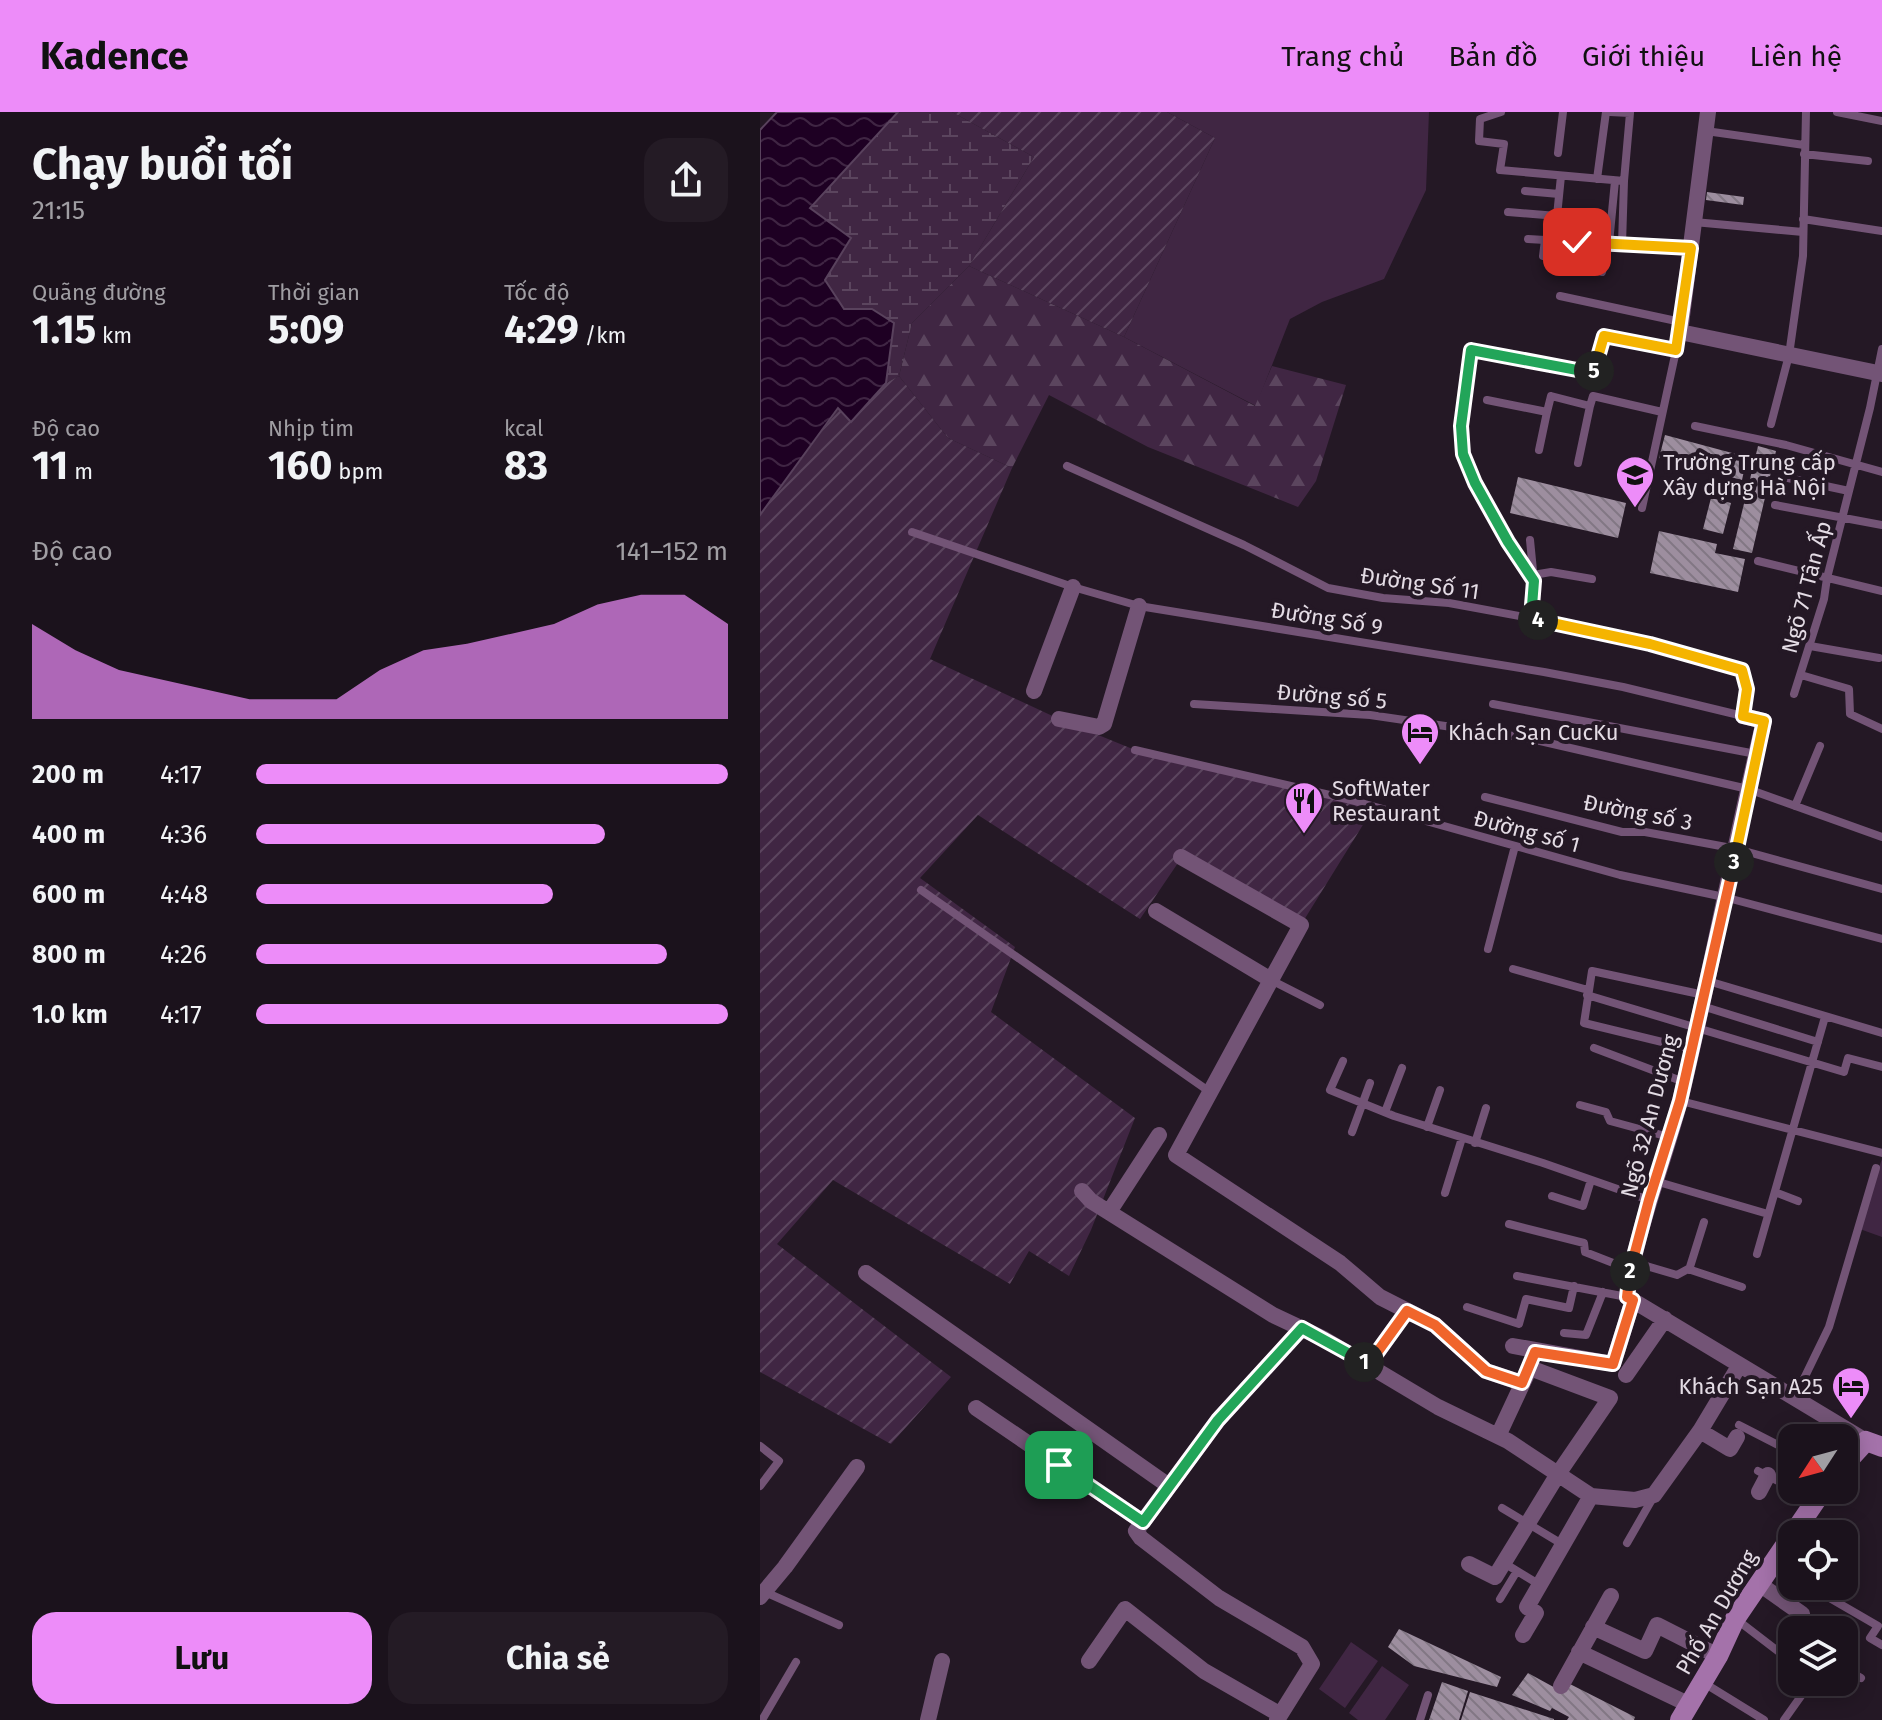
<!DOCTYPE html>
<html lang="vi">
<meta charset="utf-8">
<style>
body{margin:0;font-family:"Fira Sans",sans-serif;background:#241b25;color:#f1f3f6;height:100vh;display:flex;flex-direction:column;font-size:30px;white-space:nowrap}
*{box-sizing:border-box;margin:0}
p{font-size:26px;color:#a09ea3}
.icon{flex:none;width:44px;height:44px;fill:none;stroke:currentColor;stroke-width:2;stroke-linecap:round;stroke-linejoin:round}
.map{position:relative;flex:1;overflow:hidden}
.side{display:flex;flex-direction:column;background:#1b121c;width:760px}
.side>*{flex:none}
.needle{width:52px;rotate:234deg}
.buttons{position:absolute;left:1018px;top:1312px;display:grid;gap:16px}
.buttons a{display:grid;place-items:center;width:80px;height:80px;border-radius:16px;background:#1b121c;box-shadow:0 4px 20px #0003,0 0 0 2px #39323b;font-size:40px}
.pin{position:absolute;display:grid;place-items:center;width:68px;height:68px;color:#fff;margin:-34px;border-radius:16px;box-shadow:0 4px 12px #0006}
.km{position:absolute;width:40px;height:40px;margin:-20px;border-radius:50%;background:#222;color:#fff;font-size:22px;line-height:40px;text-align:center}
.round{display:grid;place-items:center;flex:none;width:84px;height:84px;border-radius:24px;background:#241b25}
.head{display:flex;align-items:center;justify-content:space-between;height:136px;padding:0 32px}
h1{font-size:44px;font-weight:700;line-height:60px}
.figures{display:grid;grid-template-columns:repeat(3,1fr);gap:12px;height:136px;padding:8px 32px}
.figures div{display:grid;align-content:center}
.figures b{font-size:40px;font-weight:700}
.figures small{font-size:22px;font-weight:400}
.figures p{font-size:22px}
.chart{height:224px;padding:16px 32px}
.chart p{display:flex;justify-content:space-between}
.chart svg{width:100%;height:144px;margin-top:8px;fill:#ed8cf9;opacity:.7}
.primary-button{display:flex;gap:16px;margin-top:auto;padding:16px 32px}
.primary-button a{flex:1;height:92px;border-radius:24px;background:#ed8cf9;color:#111;font-size:32px;font-weight:700;line-height:92px;text-align:center}
.primary-button a+a{background:#241b25;color:#f1f3f6}
ul{padding:0 32px;list-style:none;font-size:26px}
li{display:grid;grid-template-columns:128px 96px 1fr;align-items:center;height:60px}
li i{height:20px;border-radius:10px;background:#ed8cf9}
header{display:flex;align-items:center;gap:48px;box-sizing:border-box;height:112px;padding:0 40px;background:#ed8cf9;color:#111}
header strong{font-size:38px}
nav{display:flex;gap:44px;margin-inline-start:auto;font-size:28px}
main{display:flex;flex:1;min-height:0}
.map>svg:first-child{display:block}
</style>
<header>
<strong>Kadence</strong>
<nav><a>Trang chủ</a><a>Bản đồ</a><a>Giới thiệu</a><a>Liên hệ</a></nav>
</header>
<main>
<section class="side">
<div class="head"><div><h1>Chạy buổi tối</h1><p>21:15</p></div><a class="round"><svg class="icon" aria-label="share" viewBox="0 0 24 24"><path d="M12 15V3M7 8l5-5 5 5M5 13v7h14v-7"/></svg></a></div>
<div class="figures">
<div><p>Quãng đường</p><b>1.15<small> km</small></b></div>
<div><p>Thời gian</p><b>5:09</b></div>
<div><p>Tốc độ</p><b>4:29<small> /km</small></b></div>
</div>
<div class="figures">
<div><p>Độ cao</p><b>11<small> m</small></b></div>
<div><p>Nhịp tim</p><b>160<small> bpm</small></b></div>
<div><p>kcal</p><b>83</b></div>
</div>
<div class="chart"><p><span>Độ cao</span>141–152 m</p>
<svg viewBox="0 0 160 44" preserveAspectRatio="none"><path d="M0 44V15L10 23L20 29L30 32L40 35L50 38L60 38L70 38L80 29L90 23L100 21L110 18L120 15L130 9L140 6L150 6L160 15V44z"/></svg>
</div>
<ul>
<li><b>200 m</b>4:17<i style="width:100%"></i></li>
<li><b>400 m</b>4:36<i style="width:74%"></i></li>
<li><b>600 m</b>4:48<i style="width:63%"></i></li>
<li><b>800 m</b>4:26<i style="width:87%"></i></li>
<li><b>1.0 km</b>4:17<i style="width:100%"></i></li>
</ul>
<div class="primary-button"><a>Lưu</a><a>Chia sẻ</a></div>
</section>
<div class="map">
<svg width="1122" height="1608" viewBox="0 0 1122 1608">
<defs>
<pattern id="forest-firs" width="22" height="20" patternUnits="userSpaceOnUse" patternTransform="scale(2)"><rect width="22" height="20" fill="#402643"/><path d="M5 1l3.5 6h-7zM16 11l3.5 6h-7z" fill="#5b455e"/></pattern>
<pattern id="wetland-marsh" width="20" height="14" patternUnits="userSpaceOnUse" patternTransform="scale(2)"><rect width="20" height="14" fill="#402643"/><path d="M1 5h8M5 5V1M11 12h8M15 12V8" fill="none" stroke="#5b455e"/></pattern>
<pattern id="garden-furrows" width="10" height="10" patternUnits="userSpaceOnUse" patternTransform="scale(2)"><rect width="10" height="10" fill="#402643"/><path d="M-1 1l2-2M0 10L10 0M9 11l2-2" fill="none" stroke="#5b455e"/></pattern>
<pattern id="water-waves" width="16" height="10" patternUnits="userSpaceOnUse" patternTransform="scale(2)"><rect width="16" height="10" fill="#1e0023"/><path d="M0 5q4-4 8 0t8 0" fill="none" stroke="#3f2543"/></pattern>
<pattern id="building-back-hatch" width="6" height="6" patternUnits="userSpaceOnUse" patternTransform="scale(2)"><rect width="6" height="6" fill="#9d8e9f"/><path d="M-1 5l2 2M0 0l6 6M5-1l2 2" fill="none" stroke="#827784"/></pattern>
</defs>
<rect width="100%" height="100%" fill="#241825"/>
<path fill="#402643" d="M407 0H669L666 78 624 167 562 190 530 207 496 294 364 225 455 26Z
M1122 1047V1125L1097 1116Z
M591 1530 618 1549 585 1596 559 1577Z
M622 1554 649 1573 625 1608H598L589 1601Z"/>
<path fill="url(#forest-firs)" d="M209 154 364 225 495 294 512 254 586 273 556 369 538 395 388 335 289 283 252 356 188 326 139 264 152 211Z"/>
<path fill="url(#wetland-marsh)" d="M138 0H192L274 45 209 154 152 211 139 264 126 271 134 211 112 197H84L65 168 50 96Z"/>
<path fill="url(#garden-furrows)" d="M192 0H407L455 26 364 225 209 154 274 45Z
M139 264 188 326 252 356 170 547 299 607 375 638 614 695 544 808 422 745 380 807 218 703 160 766 255 835 231 900 375 1006 331 1118 309 1164 269 1139 250 1172 73 1068 17 1132 191 1265 131 1332 0 1260V403L79 296 91 310 126 271Z"/>
<path fill="url(#water-waves)" stroke="#59425d" stroke-width="2" d="M17 0H138L50 96 91 126 65 168 84 197H112L134 211 126 271 91 310 78 296 0 403V18Z"/>
<path fill="url(#building-back-hatch)" d="M947 80 984 85 983 93 946 88Z
M905 323 987 345 982 368 899 346Z
M998 334 1016 339 992 441 973 437Z
M758 365 866 391 858 426 750 401Z
M951 386 971 391 963 422 943 417Z
M899 419 957 432 955 441 985 447 978 480 890 461Z
M639 1517 741 1565 737 1575 654 1554 628 1535Z
M768 1561 799 1578 804 1569 875 1605 874 1608H807L809 1605 792 1596 790 1599 752 1583Z
M682 1570 708 1579 699 1608H669Z
M710 1580 794 1607V1608H701Z"/>
<g fill="none" stroke-linecap="round" stroke-linejoin="round">
<path stroke="#735476" stroke-width="8" d="M741 0 720 7 719 29 744 32 740 58 864 69 862 132
M850 0 870 1 864 69
M1077 0 1122 9
M946 19 1044 33
M798 41 803 0
M1044 42 1108 49
M837 67 846 0
M765 79 799 82
M748 100 797 104 801 64
M1043 107 1122 119
M934 110 1043 120
M768 127 785 128
M795 128 797 104
M783 144 785 128 931 136
M811 160 817 130
M842 160 849 131 855 69
M800 184 921 210
M727 288 787 300 791 284 830 294 833 284 902 300
M1011 312 1029 243 1043 144 1046 0
M935 314 1026 333 1122 360
M779 338 787 300
M818 351 830 294
M1028 366 1089 379
M1015 393 1122 413
M882 396 920 220
M152 420 313 475 379 494 784 560 863 575 983 604 987 577 982 558 956 549 824 516 689 491 623 486 568 476 484 433 307 354
M770 428 774 469 771 506
M998 449 1122 479
M773 463 791 460 832 467
M774 469C747 426 699 364 701 312 702 287 708 262 711 238L833 261 844 224 916 238
M1050 534 1119 546
M1041 563 1089 577 1090 602 1122 617
M1034 582 1064 487 1067 466 1110 296 1122 237
M434 592 610 603 767 626 988 677 1122 725
M733 592 996 642
M375 638 587 687 860 763 964 785 1122 827
M725 685 862 720H885L977 737 1122 777
M1035 694 1060 634
M161 778 450 980
M728 837 755 734
M753 857 828 878
M511 868 560 893
M948 869 1122 921
M827 883 1084 960 1088 946 1122 955
M942 894 1058 930
M834 936 924 970
M931 937 824 911 832 859 944 883
M583 949 570 978 634 1004 783 1051 889 1088
M921 989 1122 1041
M820 993 846 1000 850 1009 909 1025
M625 1000 642 956
M667 1015 680 978
M592 1020 610 971
M715 1031 726 996
M895 1069 1008 1102
M1015 1080 1038 1089
M685 1081 702 1026
M792 1084 823 1094 831 1068
M749 1112 824 1131 825 1140 871 1158
M997 1142 1065 905
M873 1150 917 1163 928 1157 982 1175
M929 1158 944 1110
M757 1164 867 1185
M707 1195 759 1212 766 1187 809 1196 814 1174
M804 1221 826 1223 843 1180
M1035 1285 1069 1215 1116 1056
M979 1313 1032 1340
M0 1334 19 1349 0 1374
M998 1359 1032 1376
M742 1396 802 1432
M867 1431 894 1384
M744 1451 780 1473
M1012 1452 1032 1464
M1049 1474 1118 1514 1110 1526 1122 1533
M5 1480 79 1513
M740 1487 757 1459
M976 1507 1032 1550
M1084 1556 1101 1566
M944 1571 1004 1608
M2 1608 36 1550
M660 1608 668 1583
M1024 1608 1051 1570"/>
<path stroke="#735476" stroke-width="16" d="M948 0 920 220 1122 262
M274 579 313 475
M983 604 1004 609C974 733 951 860 921 985 904 1052 876 1116 867 1185L1106 1329
M299 607 339 615 344 612 379 494
M421 745 541 813 511 868
M396 799 511 868 416 1043 580 1151 620 1185 675 1213 726 1259 762 1271
M322 1079 331 1089 513 1203 564 1227 678 1295 748 1329 831 1384 875 1388 894 1383 940 1319 979 1254
M349 1100 399 1023
M106 1161 409 1374
M753 1234 853 1252 873 1188
M608 1253 647 1199
M866 1263 905 1207
M216 1296 383 1410
M940 1319 970 1337 977 1325
M738 1324 766 1264
M999 1380 1008 1363
M709 1452 735 1465 798 1362 850 1286 770 1256
M998 1471 1042 1502
M0 1485 25 1455 97 1355
M833 1515 885 1539 897 1513 958 1544
M763 1523 776 1501 767 1495 831 1384
M819 1540 930 1593
M329 1549 365 1497 444 1559 519 1602
M801 1574 851 1484
M168 1608 182 1549
M517 1608 552 1552 542 1535 459 1486 381 1426 376 1419 458 1308 542 1216"/>
<path stroke="#a472aa" stroke-width="20" d="M1084 1353 1106 1329 1122 1335
M920 1608 958 1544 975 1507 1063 1378"/>
</g>
<g fill="none" stroke-linecap="round" stroke-linejoin="round">
<defs>
<path id="split-1" d="M299 1353 383 1410 458 1308 542 1216 604 1250"/>
<path id="split-2" d="M604 1250 608 1253 647 1199 675 1213 726 1259 762 1271 775 1240 853 1252 873 1188 867 1185 870 1159"/>
<path id="split-3" d="M870 1159 889 1088 920 989 974 750"/>
<path id="split-4" d="M778 508 890 532 982 558 987 577 983 604 1004 609 974 750"/>
<path id="split-5" d="M778 508 771 506 774 469 748 430 715 371 703 342 701 314 711 238 833 261 834 259"/>
<path id="split-6" d="M817 130 931 136 916 238 844 224 834 259"/>
</defs>
<use href="#split-1" stroke="#fff" stroke-width="16"/>
<use href="#split-2" stroke="#fff" stroke-width="16"/>
<use href="#split-3" stroke="#fff" stroke-width="16"/>
<use href="#split-4" stroke="#fff" stroke-width="16"/>
<use href="#split-5" stroke="#fff" stroke-width="16"/>
<use href="#split-6" stroke="#fff" stroke-width="16"/>
<use href="#split-1" stroke="#22a559" stroke-width="10"/>
<use href="#split-2" stroke="#f0652b" stroke-width="10"/>
<use href="#split-3" stroke="#f0652b" stroke-width="10"/>
<use href="#split-4" stroke="#f5b400" stroke-width="10"/>
<use href="#split-5" stroke="#22a559" stroke-width="10"/>
<use href="#split-6" stroke="#f5b400" stroke-width="10"/>
</g>
<defs>
<symbol id="school-pin" viewBox="-11 -11 22 30"><path d="M0 17L-7.5 6A9.5 9.5 0 1 1 7.5 6Z" fill="#ed8cf9" stroke="#241825"/><path d="M0-5L7-2L0 1L-7-2ZM-4 1L0 2.5L4 1V4Q0 6-4 4Z" fill="#111"/></symbol>
<symbol id="hotel-pin" viewBox="-11 -11 22 30"><path d="M0 17L-7.5 6A9.5 9.5 0 1 1 7.5 6Z" fill="#ed8cf9" stroke="#241825"/><path d="M-6-4.5h1.5V1H6V5H4.5V3h-9V5H-6ZM-4 0a1.8 1.8 0 1 1 3.6 0ZM.5 0V-2.5h3Q6-2.5 6 0Z" fill="#111"/></symbol>
<symbol id="restaurant-pin" viewBox="-11 -11 22 30"><path d="M0 17L-7.5 6A9.5 9.5 0 1 1 7.5 6Z" fill="#ed8cf9" stroke="#241825"/><path d="M-5-6h1v4h1v-4h1v4h1v-4h1v5L-1.5 .5V6h-2V.5L-5-1ZM5-6V6H3V1.5H1.5Q1.5-4 5-6Z" fill="#111"/></symbol>
</defs>
<g fill-rule="evenodd">
<use href="#school-pin" x="853" y="341" width="44" height="60"/>
<use href="#hotel-pin" x="638" y="598" width="44" height="60"/>
<use href="#restaurant-pin" x="522" y="667" width="44" height="60"/>
<use href="#hotel-pin" x="1069" y="1252" width="44" height="60"/>
</g>
<g text-anchor="middle" stroke-width="8" stroke-linejoin="round" paint-order="stroke">
<g font-size="22" fill="#e4dce5" stroke="#241825" text-anchor="start">
<text x="903" y="358">Trường Trung cấp<tspan x="903" dy="25">Xây dựng Hà Nội</tspan></text>
<text x="688" y="628">Khách Sạn CucKu</text>
<text x="572" y="684">SoftWater<tspan x="572" dy="25">Restaurant</tspan></text>
<text x="1063" y="1282" text-anchor="end">Khách Sạn A25</text>
</g>
<g font-size="22" fill="#e4dce5" stroke="#241825">
<text transform="translate(660 471) rotate(8)" y="8">Đường Số 11</text>
<text transform="translate(1046 475) rotate(-75)" y="8">Ngõ 71 Tân Ấp</text>
<text transform="translate(567 506) rotate(9)" y="8">Đường Số 9</text>
<text transform="translate(572 584) rotate(5)" y="8">Đường số 5</text>
<text transform="translate(878 700) rotate(11)" y="8">Đường số 3</text>
<text transform="translate(767 719) rotate(15)" y="8">Đường số 1</text>
<text transform="translate(889 1004) rotate(-75)" y="8">Ngõ 32 An Dương</text>
<text transform="translate(956 1500) rotate(-60)" y="8">Phố An Dương</text>
</g>
</g>
</svg>
<div class="buttons">
<a><svg class="needle" viewBox="-14 -14 28 28"><path d="M0-13l5 13h-10z" fill="#e53935"/><path d="M0 13l5-13h-10z" fill="#a09ea3"/></svg></a>
<a><svg class="icon" aria-label="locate" viewBox="0 0 24 24"><circle cx="12" cy="12" r="6"/><path d="M12 2v4M12 18v4M2 12h4M18 12h4"/></svg></a>
<a><svg class="icon" aria-label="layers" viewBox="0 0 24 24"><path d="M12 4l9 5-9 5-9-5zM3 14l9 5 9-5"/></svg></a>
</div>
<div class="pin" style="left:299px;top:1353px;background:#1e9e55"><svg class="icon" aria-label="arrive" viewBox="0 0 24 24"><path d="M6 21V4h12l-3 4 3 4H6"/></svg></div>
<div class="pin" style="left:817px;top:130px;background:#d93025"><svg class="icon" aria-label="check" viewBox="0 0 24 24"><path d="M5 12l5 5 9-10"/></svg></div>
<b class="km" style="left:604px;top:1250px">1</b>
<b class="km" style="left:870px;top:1159px">2</b>
<b class="km" style="left:974px;top:750px">3</b>
<b class="km" style="left:778px;top:508px">4</b>
<b class="km" style="left:834px;top:259px">5</b>
</div>
</main>
